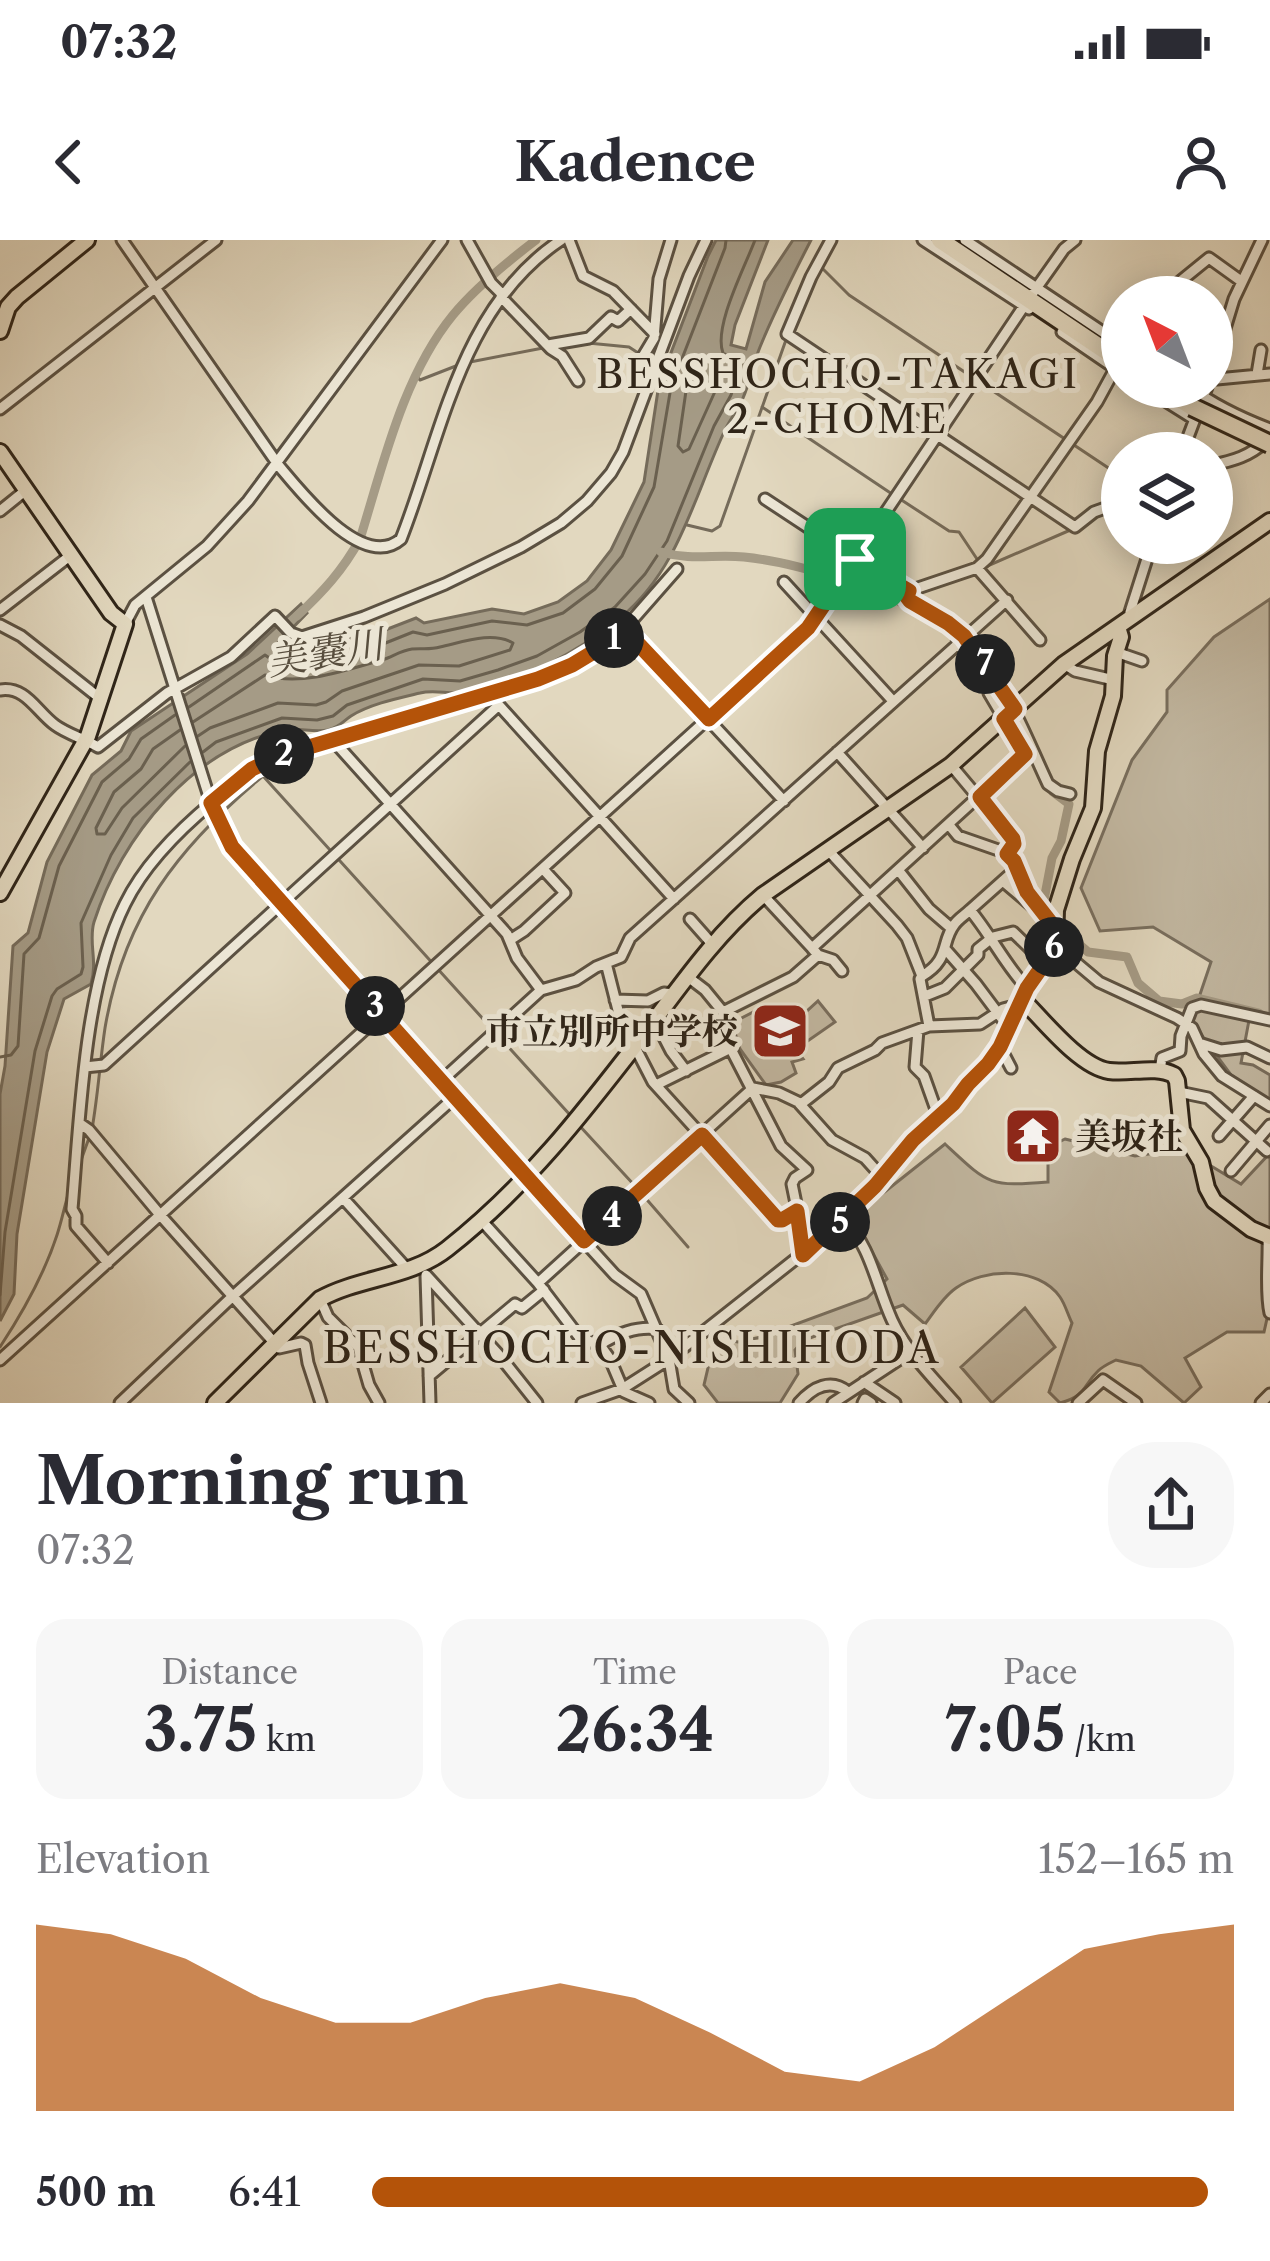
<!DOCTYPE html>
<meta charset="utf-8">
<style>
body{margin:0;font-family:"Libre Caslon Text","Noto Serif JP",serif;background:#f7f7f7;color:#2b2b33;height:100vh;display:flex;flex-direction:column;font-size:45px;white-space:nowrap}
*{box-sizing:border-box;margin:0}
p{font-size:39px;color:#7c7c81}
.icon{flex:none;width:66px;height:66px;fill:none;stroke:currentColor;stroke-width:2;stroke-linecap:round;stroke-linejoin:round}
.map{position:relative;height:1163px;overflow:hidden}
.panel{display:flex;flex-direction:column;background:#fff;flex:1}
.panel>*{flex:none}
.needle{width:78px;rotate:318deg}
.tools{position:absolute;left:1101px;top:36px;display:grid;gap:24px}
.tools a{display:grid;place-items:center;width:132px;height:132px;border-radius:50%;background:#fff;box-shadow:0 6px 30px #0003;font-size:60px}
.pin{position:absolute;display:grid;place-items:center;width:102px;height:102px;color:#fff;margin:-51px;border-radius:24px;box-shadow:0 6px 18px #0006}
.km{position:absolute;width:60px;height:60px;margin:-30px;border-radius:50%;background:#222;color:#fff;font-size:33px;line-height:60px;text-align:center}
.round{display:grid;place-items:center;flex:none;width:126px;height:126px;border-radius:48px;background:#f7f7f7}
.summary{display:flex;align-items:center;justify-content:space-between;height:204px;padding:0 36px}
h1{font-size:66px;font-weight:800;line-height:90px}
.metrics{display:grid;grid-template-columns:repeat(3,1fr);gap:18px;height:204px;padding:12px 36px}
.metrics div{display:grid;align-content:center;border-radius:30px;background:#f7f7f7;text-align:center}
.metrics b{font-size:60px;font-weight:800}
.metrics small{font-size:33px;font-weight:400}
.metrics p{font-size:33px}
.chart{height:336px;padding:24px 36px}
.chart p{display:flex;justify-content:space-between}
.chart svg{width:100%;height:216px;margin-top:12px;fill:#b45309;opacity:.7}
ul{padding:0 36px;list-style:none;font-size:39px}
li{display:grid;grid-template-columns:192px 144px 1fr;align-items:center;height:90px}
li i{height:30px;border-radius:15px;background:#b45309}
.status{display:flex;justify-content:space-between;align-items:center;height:84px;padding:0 60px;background:#fff;direction:ltr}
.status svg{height:33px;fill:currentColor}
header{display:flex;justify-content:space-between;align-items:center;height:156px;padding:0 36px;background:#fff;font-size:54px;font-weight:800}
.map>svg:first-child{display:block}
</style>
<div class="status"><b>07:32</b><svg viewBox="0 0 49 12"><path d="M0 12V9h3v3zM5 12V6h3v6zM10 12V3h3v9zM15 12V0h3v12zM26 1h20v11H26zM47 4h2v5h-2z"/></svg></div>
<header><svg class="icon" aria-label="back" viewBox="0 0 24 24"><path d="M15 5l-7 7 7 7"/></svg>Kadence<svg class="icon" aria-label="person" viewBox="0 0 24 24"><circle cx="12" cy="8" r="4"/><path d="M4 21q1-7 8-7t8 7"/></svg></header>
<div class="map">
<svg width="1270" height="1163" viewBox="0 0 1270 1163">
<rect width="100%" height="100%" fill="#e2d8bf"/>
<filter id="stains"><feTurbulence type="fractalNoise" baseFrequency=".00167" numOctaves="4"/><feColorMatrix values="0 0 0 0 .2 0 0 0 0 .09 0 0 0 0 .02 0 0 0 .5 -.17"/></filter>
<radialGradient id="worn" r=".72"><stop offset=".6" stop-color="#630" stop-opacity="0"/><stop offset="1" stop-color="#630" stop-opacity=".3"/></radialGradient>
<path fill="#c3b9a3" stroke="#786e5e" stroke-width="3" d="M1270 359V776L1250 775 1241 823 1253 825 1270 835V863L1231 835 1191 781 1211 722 1153 687 1100 691 1081 648 1132 520 1167 472V450L1214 397Z
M818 761 835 782 799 807 786 790Z
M759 769 766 770 803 819 792 822 796 833 781 842 766 845 740 809 732 783Z
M1065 899 1135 916 1183 909 1241 944 1270 913V1065L1264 1092H1227L1185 1118 1201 1147 1184 1163 1141 1126 1116 1120C1110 1123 1103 1126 1098 1131 1082 1146 1087 1156 1060 1163L1049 1152 1072 1083C1068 1075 1065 1064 1060 1057 1038 1026 984 1028 956 1048 943 1057 934 1072 925 1084L903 1065 804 1100 795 1110 798 1134 780 1163H718L704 1145 715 1098 738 1102 761 1097 867 1058 887 1039 853 977 945 904C988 944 988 947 1048 942V919L1058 916 1057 903Z
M1025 1068 1055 1107 992 1163 961 1127Z"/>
<path fill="#a59b86" stroke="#756b5a" stroke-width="3" d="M716 0H768L735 85 731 105 746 109 765 42 793 0H811C793 35 775 70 760 107 753 124 750 142 743 158 738 170 730 179 725 190 694 256 679 330 620 378 576 414 521 442 465 452 450 455 435 449 420 453 399 458 370 464 351 476 342 482 340 487 328 490 313 493 298 487 284 490 193 508 121 597 94 682 88 702 98 721 91 744L64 759 47 812 17 994 14 1054 0 1081V854L5 826 13 706 28 693 47 622 92 535 121 511 131 491 247 414 301 364 307 373 277 404 283 413 380 392 416 378 424 383 492 369 524 374 558 362 587 341 611 310 644 242 659 144 708 16Z"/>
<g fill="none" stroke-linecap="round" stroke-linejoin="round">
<path stroke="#6a604f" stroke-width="3" d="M702 118C709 117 721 129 722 136L689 209 683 212 678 206 686 151Z
M189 467 265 415 278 424 287 425 383 404 413 392 427 395 492 381 527 385 563 373 595 349 622 316 654 247 671 147 725 8 726 0
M193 482 265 435C301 447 349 429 385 419 393 416 403 410 412 409 421 408 430 410 440 407 463 402 492 391 513 403L510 410 459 426 419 425 342 451 326 462 316 465 278 463 210 488 198 496
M180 490 153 509 141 529 114 552 96 588 97 594H105L122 568 185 506
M203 512 216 502 282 478 317 480 333 476 347 465 423 439 460 441 498 430 537 416 580 392 615 367 645 334 667 301 714 186 731 155 741 124 723 113C713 87 745 27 755 0
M0 817 11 815 18 806 24 714 39 698 59 626 102 542 129 519 141 499 175 475
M0 1055 5 992 35 811 52 756 57 749 81 734 83 727 81 683 111 615 133 578 190 522"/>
<path stroke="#756b5a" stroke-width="3" d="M821 27 849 55 1122 237
M588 103 629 107 652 122
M470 122 543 108
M416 135 420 140 461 124
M762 167 892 254
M900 259 949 291 959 292 979 322
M687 285 712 291 720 286 787 97
M985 327 1075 288
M577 883 636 947
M92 889C98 855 100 821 105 788 124 676 178 607 263 536L571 876
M80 923 89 898
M642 954 688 1007
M0 1107C23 1072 44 1035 57 995 62 980 65 964 70 948"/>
<path stroke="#a59b86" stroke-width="9" d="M661 312C693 321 713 314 744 317 804 323 924 359 964 405
M297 376C323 352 343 330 360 299 383 225 403 136 453 75 476 47 507 22 536 0
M975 418 1027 507
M1053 552 1069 564 1061 601 1052 618 1044 660 1045 670 1053 682 1088 712 1127 717 1138 743 1159 761 1182 764 1197 758 1259 773"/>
<defs>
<path id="minor" d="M122 0 279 226C301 252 363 332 401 299 442 195 460 67 561 0
M467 0 491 43 503 55
M569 0 583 36 613 51 655 94
M831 0 811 37 787 94 1075 287 1094 272 1122 262
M923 0 1029 69
M965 0 1122 105
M501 57 551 109 562 116 578 141
M1161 57 1209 18 1241 41
M1062 92 1122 133
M548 105 589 98 611 77 618 81 631 69
M642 118 654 98 659 39 671 0
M1212 131 1234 59 1262 0
M1257 134 1261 110
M1212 136 1217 139 1270 134
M1143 147 1194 179
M1190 147C1215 166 1241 178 1270 189
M0 169 216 0
M1182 213 1207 147
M1212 225C1233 221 1250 216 1266 201
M765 259 894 344 909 351 977 328 987 319 1097 162 1115 129
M0 271 26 250
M977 328 1040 400
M784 342 893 461
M909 351 907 357 910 361C929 371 950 381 965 397 1005 439 1024 493 1048 544L1058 551 1070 554
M146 357 211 563 233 607 584 1001 615 1035 641 1054 669 1119 674 1149 689 1163
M0 370 71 315
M1132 377 1130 372 1152 303
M125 384 135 365 207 306 248 261 442 0
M0 385 21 396 102 460
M625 393 629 394 784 561
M957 403 975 424 984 445
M1116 412 1142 421
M1064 424 1075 431 1114 440
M0 450C26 446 36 471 55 485 67 494 85 499 98 507L167 453 231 417 275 376 291 393 302 397 364 377 445 344 521 307 561 283 587 261 611 233 623 212 689 36 706 0
M497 463 674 659
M331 498 507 694 517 718 541 750
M837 512 923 608
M951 525 1013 599 1014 604 1007 614
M949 585 958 596 1004 612 1014 621 1027 652 1055 689
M827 609 897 685 907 698 922 736 920 739 929 786
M899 631 929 669 951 688
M1004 642 1038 671
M763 655 812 708
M970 670 1017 628
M690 679 713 705
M510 700 524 691 565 653 543 629
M1055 705 1099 742 1177 778 1192 788 1204 814 1222 836 1270 866
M946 710 976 744 1009 788
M818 715 833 720 842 731
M606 723 620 778 653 842 778 980H782L797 971
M922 736C950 720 941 702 954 685 958 679 965 675 970 670 991 695 1005 725 1027 748
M688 737 705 750 723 772 733 813 781 906 807 930 795 938 792 944 802 993 803 1015
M925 756 945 748 978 715V709L993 697 1013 692 1044 722
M615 760 648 761 664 753 674 754
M723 772 793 737 818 715 812 708 1025 514 989 453
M655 780 671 811 686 831
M918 790 915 827 924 836 939 878
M1202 804 1221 810 1247 807 1270 818
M1000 807 1011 828
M85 827 104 825 499 465
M1160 830 1162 818 1180 811 1181 796 1192 768 1201 765 1270 780
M440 842 541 750 576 740 596 727 621 717 630 698 1007 360
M656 845 731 808
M753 848 779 853 798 862 832 900 865 918 883 938
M1179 852 1208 858 1267 911
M801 864 829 842 838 828 875 810 882 803 929 786 980 784 1003 769 1018 765
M79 883 89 890 161 976 279 1108 301 1103 305 1105 308 1123 321 1163
M1219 896 1254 856
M1231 931 1270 885
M343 958 408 1030
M843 978C871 1006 876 1045 892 1080 906 1111 933 1138 955 1163
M481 980 538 1043 580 1098 600 1105 610 1119 624 1152 649 1163
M1268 996C1269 1021 1265 1051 1270 1073
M108 1023 76 986V976L72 969C80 877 84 746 125 664 145 623 180 589 214 561 236 542 255 526 282 515 352 486 429 474 501 451 524 444 549 437 570 426 589 416 606 403 625 393L627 386 677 329
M426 1035 498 1114 537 1163
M426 1036 430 1163
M538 1043 753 848
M320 1059 328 1077 358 1107 369 1145 379 1163
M600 1105C615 1094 638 1086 657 1089
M0 1120 808 388 1028 60 1064 9 1075 0
M429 1136 515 1064 522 1068 544 1050
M864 1142 895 1163
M120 1163 233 1056 454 858
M582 1163 622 1149 669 1119 831 991 883 938 913 900 953 864 968 844 988 824 1000 807 1022 759
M799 1163C813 1147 831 1138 848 1152
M833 1163 912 1111
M863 1163 865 1159 871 1163
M1078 1163 1103 1140 1136 1163
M1261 1163 1270 1154"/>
<path id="major" d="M0 91 8 67 17 57 87 0
M0 212 111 373 125 384 88 496 0 653
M1118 387 1121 397 1115 416 1113 456 1097 511 1093 568 1072 619 1056 670 1055 705 1022 759C1043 780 1080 827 1109 831 1130 834 1155 825 1174 835L1177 841 1182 890 1201 922 1207 948 1214 961 1251 989 1270 997
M215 1163 320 1059C360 1037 410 1038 447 1009 527 946 583 873 644 794 681 745 716 694 763 655L951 525 1064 424 1270 281"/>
<path id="highway" d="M940 0 1122 122
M1161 147 1192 167"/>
</defs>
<use href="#minor" stroke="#5b5142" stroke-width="15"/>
<use href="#major" stroke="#2e2418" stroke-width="20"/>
<use href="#highway" stroke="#2e2418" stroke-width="22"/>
<use href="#minor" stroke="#ece6d5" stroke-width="9"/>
<use href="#major" stroke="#e2d8bf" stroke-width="14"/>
<use href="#highway" stroke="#e2d8bf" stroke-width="16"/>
<defs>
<path id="highway-bridge" d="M1192 167 1270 204"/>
</defs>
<use href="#highway-bridge" stroke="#2e2418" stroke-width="22" stroke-linecap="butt"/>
<use href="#highway-bridge" stroke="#e2d8bf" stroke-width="16"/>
</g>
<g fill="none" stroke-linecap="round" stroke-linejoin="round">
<defs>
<path id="route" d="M855 319 909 351 907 357 910 361 948 383 964 396 1015 469 1004 479 1025 514 980 557 1013 599 1014 604 1007 614 1014 621 1027 652 1055 688 1053 711 1027 748 1000 807 988 824 968 844 953 864 913 900 875 946 803 1015 797 971 782 980H778L702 895 584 1001 232 607 211 563 252 529 282 515 538 439 572 425 625 393 629 394 709 479 808 388Z"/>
</defs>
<use href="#route" stroke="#fff" stroke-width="24"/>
<use href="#route" stroke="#b45309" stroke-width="15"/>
</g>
<defs>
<symbol id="school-square" viewBox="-11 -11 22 22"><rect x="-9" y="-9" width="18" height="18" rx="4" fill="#8f2418" stroke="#ece6d5"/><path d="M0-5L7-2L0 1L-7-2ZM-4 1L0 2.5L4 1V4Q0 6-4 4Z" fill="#fff"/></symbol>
<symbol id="temple-square" viewBox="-11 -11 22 22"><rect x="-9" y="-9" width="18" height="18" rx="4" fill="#8f2418" stroke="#ece6d5"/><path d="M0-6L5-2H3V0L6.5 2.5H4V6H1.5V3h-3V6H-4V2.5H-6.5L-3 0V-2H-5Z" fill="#fff"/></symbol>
</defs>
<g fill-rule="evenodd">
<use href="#school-square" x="747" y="758" width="66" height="66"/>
<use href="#temple-square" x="1000" y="863" width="66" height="66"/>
</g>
<g text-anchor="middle" stroke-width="10" stroke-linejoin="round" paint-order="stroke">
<g font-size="36" font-weight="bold" fill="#2e2418" stroke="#ece6d5" text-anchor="end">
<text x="738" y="804">市立別所中学校</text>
<text x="1075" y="909" text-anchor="start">美坂社</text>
</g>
<g font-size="39" letter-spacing="3" fill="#2e2418" stroke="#ece6d5">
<text x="838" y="148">BESSHOCHO-TAKAGI<tspan x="838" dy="45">2-CHOME</tspan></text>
</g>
<g font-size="39" font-style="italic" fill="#584e3e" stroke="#ece6d5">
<text transform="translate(325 412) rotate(-9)" y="14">美嚢川</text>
</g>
<g font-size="42" letter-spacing="3" fill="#2e2418" stroke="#ece6d5">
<text x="632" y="1123">BESSHOCHO-NISHIHODA</text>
</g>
</g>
<rect width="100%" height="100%" filter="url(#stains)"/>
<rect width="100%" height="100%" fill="url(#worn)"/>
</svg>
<div class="tools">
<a><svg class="needle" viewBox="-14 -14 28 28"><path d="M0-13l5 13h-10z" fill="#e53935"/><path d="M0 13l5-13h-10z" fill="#7c7c81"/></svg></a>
<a><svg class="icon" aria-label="layers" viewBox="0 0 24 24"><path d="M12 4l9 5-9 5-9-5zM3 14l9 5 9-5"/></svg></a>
</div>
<div class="pin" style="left:855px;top:319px;background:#1e9e55"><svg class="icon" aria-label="arrive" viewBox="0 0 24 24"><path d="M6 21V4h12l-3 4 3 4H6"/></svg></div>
<b class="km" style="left:614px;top:398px">1</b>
<b class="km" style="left:284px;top:514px">2</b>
<b class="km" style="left:375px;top:766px">3</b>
<b class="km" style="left:612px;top:976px">4</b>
<b class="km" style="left:840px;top:982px">5</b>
<b class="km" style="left:1054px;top:707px">6</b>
<b class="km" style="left:985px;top:424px">7</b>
</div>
<section class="panel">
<div class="summary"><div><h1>Morning run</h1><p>07:32</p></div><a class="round"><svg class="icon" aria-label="share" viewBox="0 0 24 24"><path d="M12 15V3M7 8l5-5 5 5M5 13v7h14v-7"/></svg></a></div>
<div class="metrics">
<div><p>Distance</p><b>3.75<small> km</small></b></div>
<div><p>Time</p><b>26:34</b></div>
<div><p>Pace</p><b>7:05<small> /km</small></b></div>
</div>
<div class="chart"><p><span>Elevation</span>152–165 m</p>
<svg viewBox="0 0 160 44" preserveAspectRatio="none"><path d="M0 44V6L10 8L20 13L30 21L40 26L50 26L60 21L70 18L80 21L90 28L100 36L110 38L120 31L130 21L140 11L150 8L160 6V44z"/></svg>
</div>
<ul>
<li><b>500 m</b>6:41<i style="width:97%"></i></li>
</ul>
</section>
